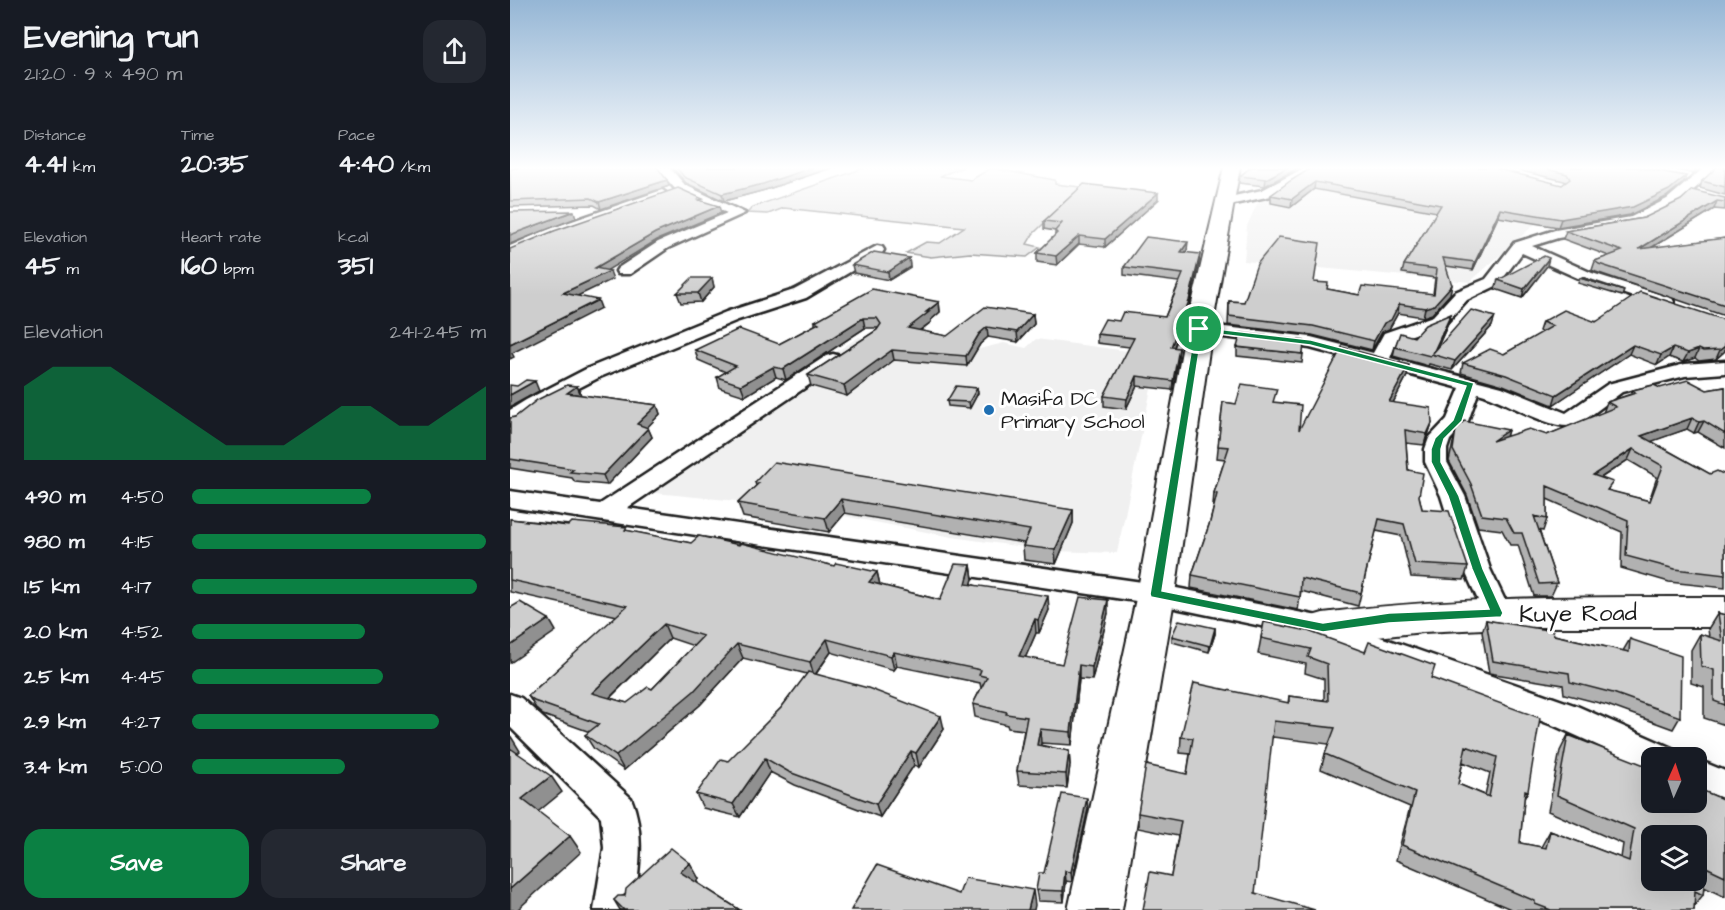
<!DOCTYPE html>
<meta charset="utf-8">
<style>
body{margin:0;font-family:"Architects Daughter",sans-serif;background:#242831;color:#f1f3f6;height:100vh;display:flex;flex-direction:column;font-size:22px;white-space:nowrap}
*{box-sizing:border-box;margin:0}
p{font-size:20px;color:#9ea1a6}
.icon{flex:none;width:33px;height:33px;fill:none;stroke:currentColor;stroke-width:2;stroke-linecap:round;stroke-linejoin:round}
.map{position:relative;flex:1;overflow:hidden}
.drawer{display:flex;flex-direction:column;background:#171b24;width:510px}
.drawer>*{flex:none}
.needle{width:39px;rotate:3deg}
.fabs{position:absolute;left:1131px;top:747px;display:grid;gap:12px}
.fabs a{display:grid;place-items:center;width:66px;height:66px;border-radius:12px;background:#171b24;box-shadow:0 6px 24px #0002;font-size:30px}
.pin{position:absolute;display:grid;place-items:center;width:51px;height:51px;color:#fff;margin:-26px;border:3px solid #fff;border-radius:50%;box-shadow:0 2px 6px #0007}
.round{display:grid;place-items:center;flex:none;width:63px;height:63px;border-radius:18px;background:#242831}
.summary{display:flex;align-items:center;justify-content:space-between;height:102px;padding:0 24px}
h1{font-size:33px;font-weight:800;line-height:45px}
.stats{display:grid;grid-template-columns:repeat(3,1fr);gap:9px;height:102px;padding:6px 24px}
.stats div{display:grid;align-content:center}
.stats b{font-size:26px;font-weight:800}
.stats small{font-size:16px;font-weight:400}
.stats p{font-size:16px}
.chart{height:168px;padding:12px 24px}
.chart p{display:flex;justify-content:space-between}
.chart svg{width:100%;height:108px;margin-top:6px;fill:#0b8043;opacity:.7}
.primary-button{display:flex;gap:12px;margin-top:auto;padding:12px 24px}
.primary-button a{flex:1;height:69px;border-radius:18px;background:#0b8043;color:#fff;font-size:24px;font-weight:800;line-height:69px;text-align:center}
.primary-button a+a{background:#242831;color:#f1f3f6}
ul{padding:0 24px;list-style:none;font-size:20px}
li{display:grid;grid-template-columns:96px 72px 1fr;align-items:center;height:45px}
li i{height:15px;border-radius:8px;background:#0b8043}
main{display:flex;flex:1;min-height:0}
.map>svg:first-child{display:block}
</style>
<main>
<section class="drawer">
<div class="summary"><div><h1>Evening run</h1><p>21:20 · 9 × 490 m</p></div><a class="round"><svg class="icon" aria-label="share" viewBox="0 0 24 24"><path d="M12 15V3M7 8l5-5 5 5M5 13v7h14v-7"/></svg></a></div>
<div class="stats">
<div><p>Distance</p><b>4.41<small> km</small></b></div>
<div><p>Time</p><b>20:35</b></div>
<div><p>Pace</p><b>4:40<small> /km</small></b></div>
</div>
<div class="stats">
<div><p>Elevation</p><b>45<small> m</small></b></div>
<div><p>Heart rate</p><b>160<small> bpm</small></b></div>
<div><p>kcal</p><b>351</b></div>
</div>
<div class="chart"><p><span>Elevation</span>241–245 m</p>
<svg viewBox="0 0 160 44" preserveAspectRatio="none"><path d="M0 44V14L10 6L20 6L30 6L40 14L50 22L60 30L70 38L80 38L90 38L100 30L110 22L120 22L130 30L140 30L150 22L160 14V44z"/></svg>
</div>
<ul>
<li><b>490 m</b>4:50<i style="width:61%"></i></li>
<li><b>980 m</b>4:15<i style="width:100%"></i></li>
<li><b>1.5 km</b>4:17<i style="width:97%"></i></li>
<li><b>2.0 km</b>4:52<i style="width:59%"></i></li>
<li><b>2.5 km</b>4:45<i style="width:65%"></i></li>
<li><b>2.9 km</b>4:27<i style="width:84%"></i></li>
<li><b>3.4 km</b>5:00<i style="width:52%"></i></li>
</ul>
<div class="primary-button"><a>Save</a><a>Share</a></div>
</section>
<div class="map">
<svg width="1215" height="910" viewBox="0 0 1215 910">
<rect width="100%" height="100%" fill="#fff"/>
<filter id="ink" filterUnits="userSpaceOnUse"><feTurbulence type="fractalNoise" baseFrequency=".0167" numOctaves="2"/><feDisplacementMap in="SourceGraphic" scale="12" xChannelSelector="R" yChannelSelector="G"/><feConvolveMatrix kernelMatrix="1 2 1 2 8 2 1 2 1" color-interpolation-filters="sRGB"/></filter>
<g filter="url(#ink)">
<path fill="#f0f0f0" d="M792 179 972 214 1025 224 960 282 734 261 737 226 747 204Z
M349 337 398 346 465 350 494 343 516 348 526 339 648 355 607 553 542 551 442 537 288 507 114 490Z"/>
<path fill="#e2e2e2" stroke="#7f7f7f" stroke-width="1.5" d="M357 167H453L430 176 461 180 481 168 545 180V184L571 187 523 234 517 244 530 247 517 257 460 253 421 257 396 253 416 242 430 243 454 227 274 208 258 214 237 213 243 207Z"/>
<g fill="none" stroke-linecap="round" stroke-linejoin="round">
<defs>
<path id="street" d="M146 167H159L175 185 235 213 158 248 120 274H108L106 271 108 268 148 242 217 213 167 191Z
M796 167H812L761 196 715 206 708 202 710 199 752 190Z
M1195 167H1209L1167 205 1130 224 1048 238 1022 246 1082 273 1162 298 1164 302 1162 306H1150L1070 279 1012 253 988 285 957 300 935 324 887 340 880 358 992 387 1056 413 1098 384 1175 364 1215 361V373L1175 376 1112 392 1068 425C1039 432 997 400 968 393L958 421 940 440 937 449V462L955 496 980 569 1001 613 997 620 987 623 977 620 954 569 931 496 915 462V449L919 438 937 419 950 388 800 348 689 334 683 333 680 329 683 325 689 324 801 337 863 353 874 333 923 316 945 292 976 279 1004 243 1045 230 1121 217 1157 199Z
M152 190 158 194 157 197 46 236 0 256V246L36 230Z
M367 246 372 247 374 250 372 253 296 298 228 320 90 377 30 408 8 425 0 426V410L16 400 76 369 216 312 284 290Z
M323 354 330 356 333 360 330 364 117 508 646 584 813 617 1067 706 1162 748 1167 758H1142V770L1045 726 809 638 646 604 0 507V491L90 504 316 356Z
M0 694 11 698 121 798C136 833 128 873 124 910H84L94 848 91 817 0 727Z
M1186 759 1215 771V803L1186 791Z"/>
<path id="secondary" d="M714 167H730L702 329 665 594 612 910H558L627 594 676 329Z
M1165 597H1215V627H1014L913 632 813 643 799 639 793 628 799 617 813 613C930 598 1047 597 1165 597Z"/>
<path id="highway" d="M0 167H19L17 171 0 174Z"/>
</defs>
<use href="#street" stroke="#1c1c1c" stroke-width="5"/>
<use href="#secondary" stroke="#1c1c1c" stroke-width="4"/>
<use href="#highway" stroke="#1c1c1c" stroke-width="5"/>
<use href="#street" fill="#fff" fill-rule="evenodd"/>
<use href="#secondary" fill="#fff" fill-rule="evenodd"/>
<use href="#highway" fill="#fff" fill-rule="evenodd"/>
</g>
<path fill="#b1b1b1" stroke="#1c1c1c" stroke-width="1.5" fill-rule="evenodd" d="M162 167H324L255 190 214 201 176 183Z
M741 167H790L755 186 729 183 730 176Z
M803 167 1052 185 1056 182 1054 181 994 167H1126L1176 176 1173 183 1156 197 1120 215 1048 227 988 217 963 270 936 266 940 294 922 314 913 317 888 313 879 329 872 332 862 350 802 335 718 325 719 301 734 302 804 282 817 289 849 295 923 294 925 278 892 273 894 265 927 212 804 189 781 207 761 203V195Z
M1154 167H1192L1184 174Z
M1215 167V195L1190 188 1192 181Z
M0 169 159 186 91 209 84 205 0 207Z
M1215 198V210L1204 209 1141 248 1215 238V316L1086 272 1082 270 1085 261 1099 256 1053 239 1056 231 1134 218Z
M648 200 595 247 569 244 547 265 527 262V253L545 236V231L534 229V221Z
M677 250 676 252 689 262 678 310 664 348H669L668 358 662 390 627 386 616 409 594 406V396L620 347 587 343V334L609 321 655 317 669 282 614 275V267Z
M399 258 400 267 379 280 344 273 342 265Z
M1037 266 1012 298 985 289 988 280Z
M202 278 204 287 191 302 171 303 167 293Z
M1070 278 1114 291 1112 296 1068 283Z
M429 302 430 312 421 320V322L410 331 437 336 523 314 524 324 508 342 478 337 470 344 457 366 384 360 337 396 301 386 298 375 367 330 368 328H355L276 380 266 377 235 396 210 388 207 377 216 372 188 360 185 350 269 344 305 325V321Z
M1215 320V351L1206 359 1189 361 1185 358 1173 362 1159 357 1147 365 1119 354 1043 405 993 385 951 373 953 363 994 354 1032 333 1029 331 1032 322Z
M938 324 927 348 982 326 942 370 919 364 918 366 883 356 885 347 904 337Z
M727 347 793 354 792 363 727 356Z
M897 376 883 403 922 423 918 435 914 445 896 443 898 470 909 496 912 509 958 567 954 580 901 577 891 536 866 531 848 606 791 591 788 610 681 588 682 575 700 522 704 506 703 505 704 493 715 459 707 458 713 402 726 404 765 403 789 430Z
M67 386 71 395 147 405 150 414 137 427 138 428 142 437 97 485 65 482 62 478 0 468V418L5 417Z
M1215 387V448L1188 432 1184 433 1177 429 1141 441 1200 474H1213L1215 473V588L1159 582 1111 568 1112 532 1037 499V519L1033 531 1029 530 1047 583 1041 596H1024L1008 545H1000L992 530 968 527 957 495 939 461 946 429 998 430 996 436 1037 435 1093 413 1097 402 1121 394 1123 390 1150 388 1197 390ZM1118 460 1147 477 1139 501 1099 491 1091 478Z
M467 388 468 393 460 408 438 406 437 401Z
M245 482 563 510V523L546 564 514 560 513 546 514 543 335 513 319 532 233 517 228 503 246 486Z
M0 519 119 531 181 543 229 545 324 566 367 572 370 585 430 600 461 565 463 579 461 584 539 610 529 633H526L515 658 552 664 598 613 582 680 569 679 562 745 531 743 530 745 559 751 560 765 557 788 509 785 507 771 514 730 498 728 497 725 465 717 463 704 471 688 470 683 387 666 384 670 321 652 306 674 434 729 409 767 404 765 370 817 285 785 260 772 230 817 193 808 186 794 271 708 297 674 233 658 190 705 114 770 84 749 75 735 80 732 33 715 27 710 18 696 107 616 0 592ZM160 638 184 646 142 689 117 703 100 698Z
M1208 613 1215 615V725L1194 718V687L1181 683V650L1190 634 1199 637 1198 629Z
M976 620 1044 635 1113 651 1120 639 1170 717 1163 729 1097 705 1054 694 1053 685 979 673 972 632Z
M754 622 921 678 1018 791 1014 799 1010 843 1031 847 1040 831 1111 858 1113 844 1038 811 1050 751 1058 735 1215 800V897L1194 887 1193 895 1184 906V910H1003L886 860 900 807 811 769 815 754 819 744 763 737 661 876 668 836 628 828V813L677 774 680 754 670 753 671 737 778 703 779 696 814 700V679L795 673 796 664 748 654ZM953 762 980 773 975 795 948 784Z
M705 628V634L699 652 662 642V636Z
M578 809 562 882 556 881 554 902 528 901 526 890 534 873Z
M180 863 189 879 186 882 230 910H110L104 900Z"/>
<path fill="#909090" stroke="#1c1c1c" stroke-width="1.5" d="M304 167H324L255 190 214 201 212 194Z
M778 167H790L755 186 756 179Z
M1187 167H1192L1184 174Z
M1176 176 1173 183 1156 197 1120 215 1048 227 1051 219Z
M157 180 159 186 91 209 89 202Z
M805 182 804 189 781 207 782 199Z
M648 193V200L595 247V239Z
M1207 201 1204 209 1126 257 1129 249Z
M209 206 211 213 147 240 88 276 85 268 145 233Z
M990 209 988 217 963 270 965 262Z
M64 211 66 218 0 244V235Z
M569 236V244L547 265 546 256Z
M678 242 677 250 671 260V252Z
M690 254 689 262 678 310 660 357 661 347Z
M399 258 400 267 379 280 378 272Z
M1039 258 1037 266 1012 298 1014 289Z
M100 271 103 279 57 301 53 293Z
M202 278 204 287 191 302 188 293Z
M942 285 940 294 922 314 913 317 915 308Z
M88 300 91 308 2 353 4 357 0 359V344Z
M429 302 430 312 421 320V322L399 338 398 328Z
M889 304 888 313 879 329 872 332 862 350 864 341 874 323Z
M523 314 524 324 508 342 507 332Z
M941 314 938 324 924 355 923 353Z
M985 317 982 326 942 370 945 361Z
M353 318 355 328 276 380 273 369Z
M477 327 478 337 470 344 457 366 456 356 469 334Z
M1123 345 1119 354 1043 405 1046 395Z
M1215 346V351L1206 359 1210 350Z
M669 348 668 358 662 390 663 381Z
M1163 348 1159 357 1147 365 1151 355Z
M1189 349 1185 358 1173 362 1178 353Z
M382 350 384 360 337 396 334 385Z
M899 365 897 376 877 414 879 402Z
M263 367 266 377 235 396 231 385Z
M627 376V386L616 409 617 399Z
M25 381 29 391 0 407V395Z
M67 386 71 395 57 393Z
M467 388 468 393 460 408 459 402Z
M147 405 150 414 131 434 127 424Z
M1182 418 1177 429 1126 447 1131 436Z
M1194 421 1188 432 1184 433 1189 422Z
M922 423 918 435 914 445 917 434Z
M138 428 142 437 97 485 93 475Z
M998 430 995 441H982Z
M1123 449 1118 460 1078 486 1083 475Z
M331 499 335 513 319 532 315 518Z
M563 510V523L546 564 545 550Z
M461 565 463 579 458 597 456 584Z
M367 572 370 585 359 582Z
M538 596 539 610 529 633 528 620Z
M598 600V613L582 680V667Z
M39 619 46 631 0 663V646Z
M525 619 526 633 510 670 509 656Z
M154 624 160 638 90 707 82 693Z
M705 628V634L699 652 700 646Z
M317 639 321 652 304 676 300 662Z
M227 644 233 658 190 705 114 770 106 756Z
M384 652 387 666 384 670 381 656Z
M569 665V679L562 745 561 732Z
M431 716 434 729 409 767 406 753Z
M530 729 531 743 529 759 527 745Z
M0 735 10 751 2 758 0 755Z
M401 751 404 765 370 817 366 804Z
M559 751 560 765 557 788 556 774Z
M255 758 260 772 230 817 223 804Z
M41 776 52 792 24 815 12 799Z
M577 798 578 809 562 882 561 872Z
M60 836 71 852 7 910H0V889Z
M180 863 189 879 179 889 170 872Z
M555 871 556 881 554 902 553 891Z
M523 890 525 905 524 910H518Z"/>
<path fill="#cecece" stroke="#1c1c1c" stroke-width="1.5" fill-rule="evenodd" d="M11 167H147L157 180 89 202 81 198 0 201V169Z
M166 167H304L253 184 212 194 174 177Z
M741 167H778L756 179 730 176Z
M803 167H980L1052 185 1060 179 1057 174 1028 167H1126L1176 176 1159 190 1123 207 1051 219 990 209 965 262 933 258 942 285 924 305 915 308 889 304 881 320 874 323 864 341 803 326 719 316V301L734 302 747 264 769 237 810 243 804 282 818 283 817 289 849 295 852 286 924 294 927 269 894 265 931 205 805 182 782 199 761 195 780 181Z
M1207 167H1215V187L1192 181Z
M574 184 648 193 595 239 569 236 546 256 527 253 547 233 545 231 552 223 534 221Z
M168 188 193 199 189 200 209 206 145 233 85 268 100 271 53 293 88 300 0 344V249L44 231Z
M1182 190 1215 198V202L1207 201 1129 249 1215 238V305L1089 264 1085 261 1112 251 1056 231 1134 218 1171 200Z
M64 211 0 235V212Z
M636 237 678 242 671 252 690 254 679 301 661 347 669 348 663 381 627 376 617 399 594 396 624 338 587 334 595 319 609 321 613 312 655 317 673 274 614 267Z
M364 252 399 258 378 272 342 265Z
M1034 256 1039 258 1014 289 988 280Z
M1072 277 1114 291 1070 278Z
M182 278H202L188 293H167Z
M362 289 429 302 416 312H419L398 328 437 336 475 307 523 314 507 332 477 327 469 334 456 356 382 350 334 385 298 375 367 330 371 324 367 318H353L273 369 263 367 231 385 207 377 226 366 185 350 229 329 269 344 309 323 305 321Z
M1130 292 1215 320V346L1210 350 1193 351 1189 349 1178 353 1163 348 1151 355 1123 345 1046 395 996 375 953 363 980 349 994 354 1043 326 1032 322 1054 310 1086 322Z
M961 310 985 317 945 361 922 354 920 356 885 347 890 333 904 337 915 325 941 314 923 353Z
M731 333 794 341 793 354 727 347Z
M832 347 899 365 879 402 921 408 922 423 917 434 895 430 898 470 913 473 909 496 912 509 939 511 958 567 905 564 894 524 869 519 851 593 791 578 790 597 682 575 700 522 707 494 704 493 719 447 708 446 713 402 726 404 732 384 767 389 763 402 791 405 789 430Z
M16 380 25 381 0 395V385L7 386Z
M1178 380 1197 390 1215 387V434L1194 421 1189 422 1182 418 1131 436 1200 474 1207 471 1213 474 1215 473V575L1165 569 1116 556 1118 520 1037 486V519L1024 516 1047 583 1029 584 1012 533H1004L996 518 972 515 961 484 943 450 946 429 954 421 998 430 982 441 1019 429 1037 435 1106 407 1097 402 1126 393 1123 390 1144 385 1150 388ZM1123 449 1153 466 1140 501 1097 490 1103 482 1083 475Z
M57 385 67 386 57 393 147 405 127 424 138 428 93 475 60 472 64 469 0 459V418L5 417 27 400Z
M446 386 467 388 459 402 437 401Z
M264 462 563 510 545 550 513 546 520 530 331 499 315 518 228 503 249 483 245 482Z
M0 519 58 526 62 522 117 527 115 530 181 543 189 536 229 545 231 543 324 566 326 563 367 572 359 582 430 600 445 564 461 565 456 584 538 596 528 620 525 619 509 656 552 664 570 597 598 600 582 667 569 665 561 732 530 729 527 745 559 751 556 774 507 771 517 717 496 714 497 712 463 704 477 677 469 675 471 670 384 652 381 656 317 639 300 662 227 644 184 691 106 756 75 735 89 724 24 701 18 696 117 606 0 580ZM154 624 193 636 142 689 138 687 117 703 82 693Z
M10 602 39 619 0 646V608Z
M1208 613 1215 615V705L1204 701V670L1191 666 1190 634 1212 641Z
M669 620 705 628 700 646 662 636Z
M976 620 1043 631 1044 635 1119 652 1120 639 1171 656 1170 717 1103 693 1060 682 1059 673 983 661Z
M754 622 798 631 855 652 859 642 925 666 921 678 1030 718 1018 791 1015 790 1010 843 1036 848 1040 831 1119 861 1124 829 1047 795 1058 735 1142 768V802H1186V788L1215 800V876L1196 867 1193 895 1185 891 1184 910H1041L1025 904V901L892 845 905 792 815 754 825 728 764 721 745 893 805 910H633L640 872 661 876 671 821 628 813 636 765 677 774 683 738 671 737 684 683 779 703V696L818 701 817 664 798 657 801 649 751 638ZM956 746 987 757 979 797 948 784ZM1142 836H1186V880H1142Z
M298 672 358 688 431 716 406 753 401 751 366 804 279 772 255 758 223 804 186 794 211 759 218 761 271 708Z
M0 748 41 776 12 799 60 836 0 889Z
M552 794 577 798 561 872 555 871 553 891 526 890 529 873H534Z
M161 848 180 863 170 872 230 910H114L104 900 108 896H115L116 889Z
M367 865 449 894 455 878 523 890 518 910H341Z"/>
</g>
<linearGradient id="sky" x2="0" y2="1"><stop stop-color="#95b6d5"/><stop offset="0.57" stop-color="#fff"/><stop offset="1" stop-color="#fff" stop-opacity="0"/></linearGradient>
<rect width="1215" height="295" fill="url(#sky)"/>
<path fill="#0b8043" stroke="#fff" stroke-width="1.5" fill-rule="evenodd" d="M689 327 801 340 964 383 952 421 934 439 931 449V462L949 496 973 569 993 613 991 617 879 623 813 632 641 597 640 594 685 329ZM692 332 800 345 956 386 943 420 925 438 921 449V462L938 496 962 569 979 609 879 613 813 623 652 591Z"/>
<circle fill="#1f6fb2" stroke="#fff" stroke-width="2" cx="479" cy="410" r="6"/>
<g text-anchor="middle" stroke-width="6" stroke-linejoin="round" paint-order="stroke">
<g font-size="20" fill="#1c1c1c" stroke="#fff" text-anchor="start">
<text x="491" y="405">Masifa DC<tspan x="491" dy="23">Primary School</tspan></text>
</g>
<g font-size="24" fill="#1c1c1c" stroke="#fff">
<text transform="translate(1068 613) rotate(-1)" y="8">Kuye Road</text>
</g>
</g>
</svg>
<div class="fabs">
<a><svg class="needle" viewBox="-14 -14 28 28"><path d="M0-13l5 13h-10z" fill="#e53935"/><path d="M0 13l5-13h-10z" fill="#9ea1a6"/></svg></a>
<a><svg class="icon" aria-label="layers" viewBox="0 0 24 24"><path d="M12 4l9 5-9 5-9-5zM3 14l9 5 9-5"/></svg></a>
</div>
<div class="pin" style="left:689px;top:329px;background:#1e9e55"><svg class="icon" aria-label="arrive" viewBox="0 0 24 24"><path d="M6 21V4h12l-3 4 3 4H6"/></svg></div>
</div>
</main>
